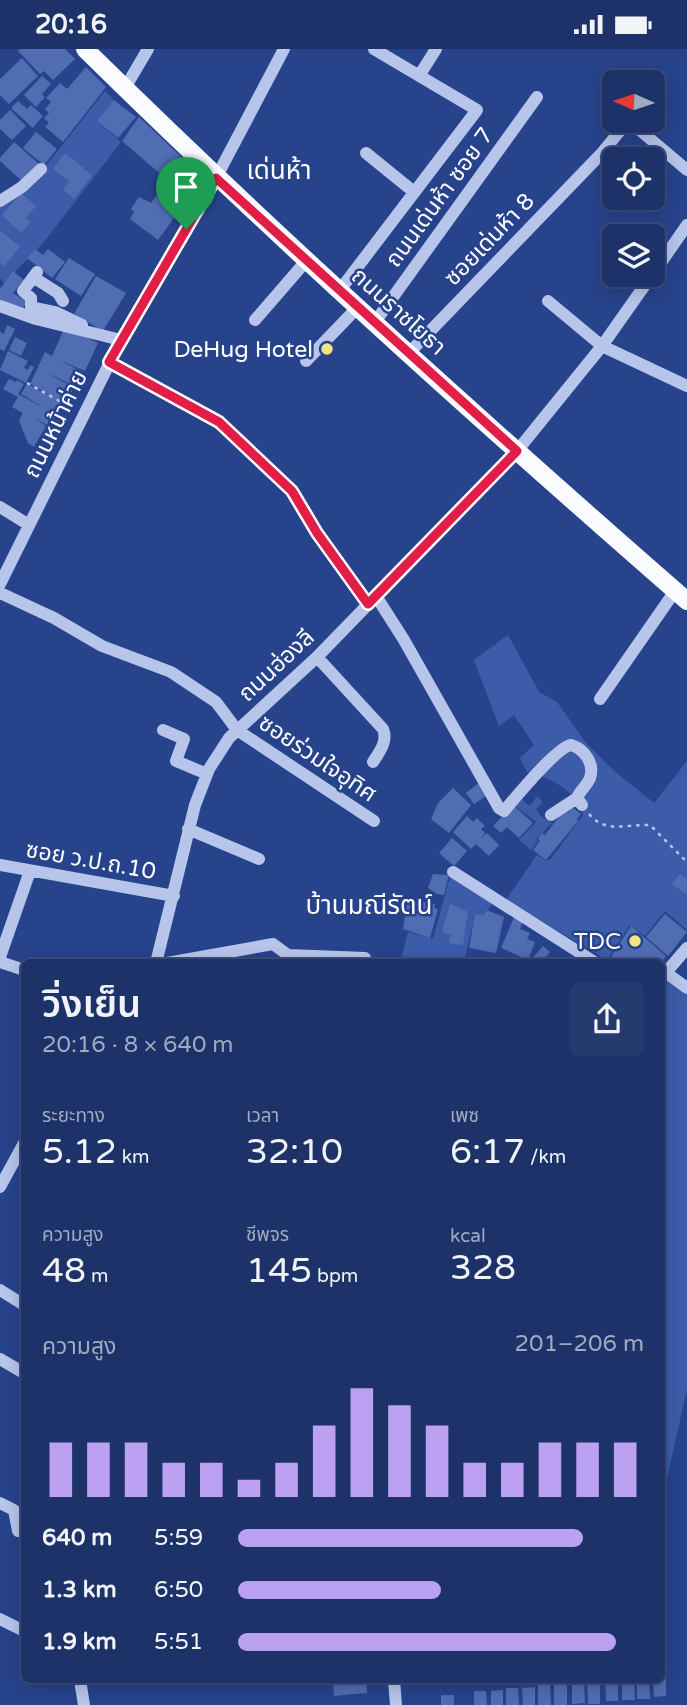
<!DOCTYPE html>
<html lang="th">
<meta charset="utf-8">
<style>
body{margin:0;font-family:"Varela Round","Noto Sans Thai",sans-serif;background:#253a6f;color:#f1f3f6;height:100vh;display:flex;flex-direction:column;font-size:26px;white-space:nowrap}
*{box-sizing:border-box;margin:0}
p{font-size:23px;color:#a0aac0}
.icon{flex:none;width:38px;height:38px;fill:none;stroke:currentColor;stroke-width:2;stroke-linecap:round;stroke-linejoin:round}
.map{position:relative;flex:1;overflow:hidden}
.sheet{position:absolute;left:21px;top:910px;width:644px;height:724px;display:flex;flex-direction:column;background:#1d3269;border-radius:10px;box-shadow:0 4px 18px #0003,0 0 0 2px #3b4d7d}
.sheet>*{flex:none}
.needle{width:46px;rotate:273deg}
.tools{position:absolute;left:602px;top:21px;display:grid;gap:14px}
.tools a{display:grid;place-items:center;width:63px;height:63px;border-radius:10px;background:#1d3269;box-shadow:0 4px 18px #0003,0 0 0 2px #3b4d7d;font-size:35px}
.pin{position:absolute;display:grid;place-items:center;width:60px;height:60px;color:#fff;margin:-72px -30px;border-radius:50% 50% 50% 0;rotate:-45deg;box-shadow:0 0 7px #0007}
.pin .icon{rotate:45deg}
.round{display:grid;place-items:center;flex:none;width:74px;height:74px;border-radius:10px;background:#253a6f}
.overview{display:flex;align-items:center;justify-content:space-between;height:119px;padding:0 21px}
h1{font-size:38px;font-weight:600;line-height:52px}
.figures{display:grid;grid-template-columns:repeat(3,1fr);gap:10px;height:119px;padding:7px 21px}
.figures div{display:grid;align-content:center}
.figures b{font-size:35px;font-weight:600}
.figures small{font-size:19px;font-weight:400}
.figures p{font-size:19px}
.chart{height:196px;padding:14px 21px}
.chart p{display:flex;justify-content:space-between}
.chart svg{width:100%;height:126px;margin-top:7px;stroke:#bca0f2;stroke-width:6}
ul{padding:0 21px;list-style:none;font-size:23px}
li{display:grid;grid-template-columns:112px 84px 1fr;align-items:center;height:52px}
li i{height:18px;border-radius:9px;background:#bca0f2}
.status{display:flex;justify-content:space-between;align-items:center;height:49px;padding:0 35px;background:#1d3269;direction:ltr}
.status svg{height:19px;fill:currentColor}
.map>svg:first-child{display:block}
</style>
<div class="status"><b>20:16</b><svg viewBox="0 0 49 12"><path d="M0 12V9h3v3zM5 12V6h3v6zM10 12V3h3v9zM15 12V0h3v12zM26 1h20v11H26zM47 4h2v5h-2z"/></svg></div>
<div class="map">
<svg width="687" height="1656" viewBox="0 0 687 1656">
<rect width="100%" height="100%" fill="#27438c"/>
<path fill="#3c5ca9" d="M105 42 114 51 97 72 121 93 44 193 4 234 0 229V157L45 118Z
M508 586 539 643 557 653 586 694 613 721 654 754 687 712V881L665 862 645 887 630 876 607 911 506 851 537 806 547 812 551 810 583 766C578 743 549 727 527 723L520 709 534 696 514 666 499 677 474 611Z
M537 747 543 753 536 760 541 767 552 774 536 790 538 792 531 801 519 791 536 773 514 756 520 749 530 757Z
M450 828 492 855 484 866 475 865 464 913 400 914 408 883 433 890Z
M667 931 687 945V1340L662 1452V939Z"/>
<path fill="#506cb3" d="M20 0H65L75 10 53 31 44 22 40 25 18 2Z
M22 9 38 27 9 55 0 46V30Z
M86 18 106 38 63 93 45 78 49 74 44 69 49 64 45 60 51 53 46 49 60 34 67 40Z
M42 27 51 35 42 45 45 48 36 58 24 46Z
M114 51 136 68 118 89 97 72Z
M18 52 27 60 31 56 43 67 33 79 11 59Z
M10 61 26 77 12 91 0 80V71Z
M139 68 195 121 196 131 191 141 170 127 172 124 166 130 122 92Z
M36 83 57 100 44 116 23 99Z
M14 93 39 115 23 133 0 112V109Z
M65 104 92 126 74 150 63 141 69 132 53 120Z
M170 128 192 144 158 191 130 170 134 163 131 160 139 148 151 154Z
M21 144 36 157 26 169 31 173 21 184 2 166Z
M0 181 20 198 4 217 0 214Z
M35 200 43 206 48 200 65 213 52 229 27 209Z
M69 209 95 225 81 247 55 230Z
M13 222 24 231 13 244 27 253 21 262 0 253V240Z
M96 227 126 244 103 282 74 265Z
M7 276 15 280 4 302 0 300V283L4 285Z
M65 278 98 294 85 322 59 311 85 324 78 339 46 323 74 339 49 377 34 369 46 377 34 398 28 394 19 372 23 364 12 358 18 348 3 340 9 330 16 333 17 331 24 335 18 345 46 360 21 345 27 335 55 349 30 335 45 303 52 307Z
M15 288 27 294 21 307 9 301Z
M8 302 28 312 24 319 28 321 30 316 34 318 26 334 0 321Z
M480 733 489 745 474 755 466 744Z
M453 739 471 756 449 784 431 770 438 754Z
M513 756 533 774 519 789 507 778 501 784 493 777Z
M572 758 581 765 577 770 578 772 546 811 533 801 540 792 538 790 542 784 545 786 564 761 568 763Z
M467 767 473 773 477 769 485 777 481 780 485 784 480 790 487 784 499 796 489 807 476 795 471 800 453 783Z
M452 789 467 802 454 817 439 804Z
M433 825 449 826 444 846 437 845 428 839Z
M680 825 687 830V846L672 835Z
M416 852 435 855 434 859 438 860 430 889 403 880 407 853 414 855Z
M450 855 468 863 463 896 449 894 451 886 442 883Z
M487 861 504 868 496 904 469 899 475 865 484 866Z
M665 865 687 883 668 907 646 888Z
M514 868 523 872 520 880 530 884 527 890 535 893 528 911 501 899Z
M631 877 666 907 661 914H607Z
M543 897 550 903 541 914H534L531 911Z
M662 1623H666V1647L654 1648 653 1631H662Z
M333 1631H366L367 1644 334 1647Z
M572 1631H584L585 1654 572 1655Z
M587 1631H600V1655H588Z
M605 1631H618V1652H606Z
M622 1631H634L635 1651H622Z
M637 1631H649L650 1650H637Z
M567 1632V1656H554V1633Z
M538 1635H550L551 1656H538Z
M535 1638V1656H523L522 1639Z
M506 1639H518L519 1656H506Z
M503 1641V1656H491V1642Z
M474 1642H486L487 1656H474Z
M441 1646H454V1656H441Z"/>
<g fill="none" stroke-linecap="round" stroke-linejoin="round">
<path stroke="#b7c5ea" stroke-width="2.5" stroke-dasharray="3.5 5" stroke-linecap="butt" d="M27 334 63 354
M589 765C606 785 626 775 650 776L687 813"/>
<path stroke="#b7c5ea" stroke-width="12" d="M419 27 436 0
M125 39 148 0
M629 72 687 121
M366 104 414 143
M0 152 22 138 41 120
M37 223 23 242 31 249V258L55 263 82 276
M653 225 687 176
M33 228 58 244 63 252
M340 241 477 61 374 0
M548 252 602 297 687 337
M0 257 36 270 121 291
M255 271 307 211
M375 273 537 48
M409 304 601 105 628 72
M306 312 358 258
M109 313 219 374 292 442 317 484 367 555
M0 458 29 476
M0 535 121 291 216 129 284 0
M0 544 54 569 102 597 171 623 216 653 237 681 374 772
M376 547 404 591 499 759 504 762C515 749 557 698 571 696 584 700 595 714 590 729 587 737 580 741 577 749L582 756
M317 608 383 680C388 692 380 702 373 713
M600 650 675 542
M163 681 184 690 176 712 207 725
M551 766 577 749
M188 780 259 810
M0 816 174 847
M453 823 596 914
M288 906 365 909
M0 908 30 822
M0 913 24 921
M156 914 195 756 209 720 229 689 317 608 517 402 602 297 652 226
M167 914 273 895 288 906 291 914
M665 923 687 939
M662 928 687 899
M0 1138 24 1094
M0 1241 24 1256
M0 1310 24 1324
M0 1454 14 1461 18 1482
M0 1570 24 1582
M80 1631 84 1656
M394 1631 396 1656"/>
<path stroke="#fafbff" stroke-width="18" d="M85 0C279 191 482 373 687 552"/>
</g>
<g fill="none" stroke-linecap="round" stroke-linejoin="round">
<defs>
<path id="route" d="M216 129 517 402 368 555 317 484 292 442 219 373 109 313Z"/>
</defs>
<use href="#route" stroke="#fff" stroke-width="14"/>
<use href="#route" stroke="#e11d48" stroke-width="9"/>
</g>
<g fill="#f2e37c" stroke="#27438c" stroke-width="2.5">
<circle cx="327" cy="300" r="7"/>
<circle cx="635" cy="892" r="7"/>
</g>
<g text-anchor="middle" stroke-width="5" stroke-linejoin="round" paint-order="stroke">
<g font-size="23" fill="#fff" stroke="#27438c">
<text transform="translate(439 148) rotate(-54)" y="8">ถนนเด่นห้า ซอย 7</text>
<text transform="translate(489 190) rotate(-46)" y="8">ซอยเด่นห้า 8</text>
<text transform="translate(399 262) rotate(42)" y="8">ถนนราชโยธา</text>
<text transform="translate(55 375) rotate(-64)" y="8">ถนนหน้าค่าย</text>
<text transform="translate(276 616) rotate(-43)" y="8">ถนนฮ่องลี</text>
<text transform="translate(318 709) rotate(34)" y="8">ซอยร่วมใจอุทิศ</text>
<text transform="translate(91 811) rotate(10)" y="8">ซอย ว.ป.ถ.10</text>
</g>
<g font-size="23" fill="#fff" stroke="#27438c" text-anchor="end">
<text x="313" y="308">DeHug Hotel</text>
<text x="621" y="900">TDC</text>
</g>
<g font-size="26" fill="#fff" stroke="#27438c">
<text x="279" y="130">เด่นห้า</text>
<text x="369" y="865">บ้านมณีรัตน์</text>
</g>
</g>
</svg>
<div class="tools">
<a><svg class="needle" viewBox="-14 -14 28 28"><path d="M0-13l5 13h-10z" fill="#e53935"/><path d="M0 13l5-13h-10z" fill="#a0aac0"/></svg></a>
<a><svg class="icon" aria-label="locate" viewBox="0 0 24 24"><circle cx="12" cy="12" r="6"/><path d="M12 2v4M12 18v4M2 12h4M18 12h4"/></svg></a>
<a><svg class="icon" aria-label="layers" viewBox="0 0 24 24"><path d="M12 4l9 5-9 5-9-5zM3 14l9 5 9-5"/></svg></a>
</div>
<div class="pin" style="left:186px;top:180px;background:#1e9e55"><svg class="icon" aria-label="arrive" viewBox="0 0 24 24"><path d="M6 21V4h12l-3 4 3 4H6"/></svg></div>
<section class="sheet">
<div class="overview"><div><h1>วิ่งเย็น</h1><p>20:16 · 8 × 640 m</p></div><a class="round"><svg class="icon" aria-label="share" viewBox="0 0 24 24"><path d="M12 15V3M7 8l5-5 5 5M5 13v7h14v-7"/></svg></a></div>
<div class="figures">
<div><p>ระยะทาง</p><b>5.12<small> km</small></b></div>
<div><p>เวลา</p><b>32:10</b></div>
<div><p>เพซ</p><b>6:17<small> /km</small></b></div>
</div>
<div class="figures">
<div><p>ความสูง</p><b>48<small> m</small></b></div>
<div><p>ชีพจร</p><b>145<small> bpm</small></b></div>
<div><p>kcal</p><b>328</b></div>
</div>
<div class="chart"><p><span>ความสูง</span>201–206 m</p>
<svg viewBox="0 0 160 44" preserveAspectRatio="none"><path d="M5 44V25M15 44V25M25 44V25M35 44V32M45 44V32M55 44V38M65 44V32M75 44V19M85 44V6M95 44V12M105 44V19M115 44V32M125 44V32M135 44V25M145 44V25M155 44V25"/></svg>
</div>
<ul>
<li><b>640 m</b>5:59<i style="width:85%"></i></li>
<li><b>1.3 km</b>6:50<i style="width:50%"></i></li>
<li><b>1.9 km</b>5:51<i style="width:93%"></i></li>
</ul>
</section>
</div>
